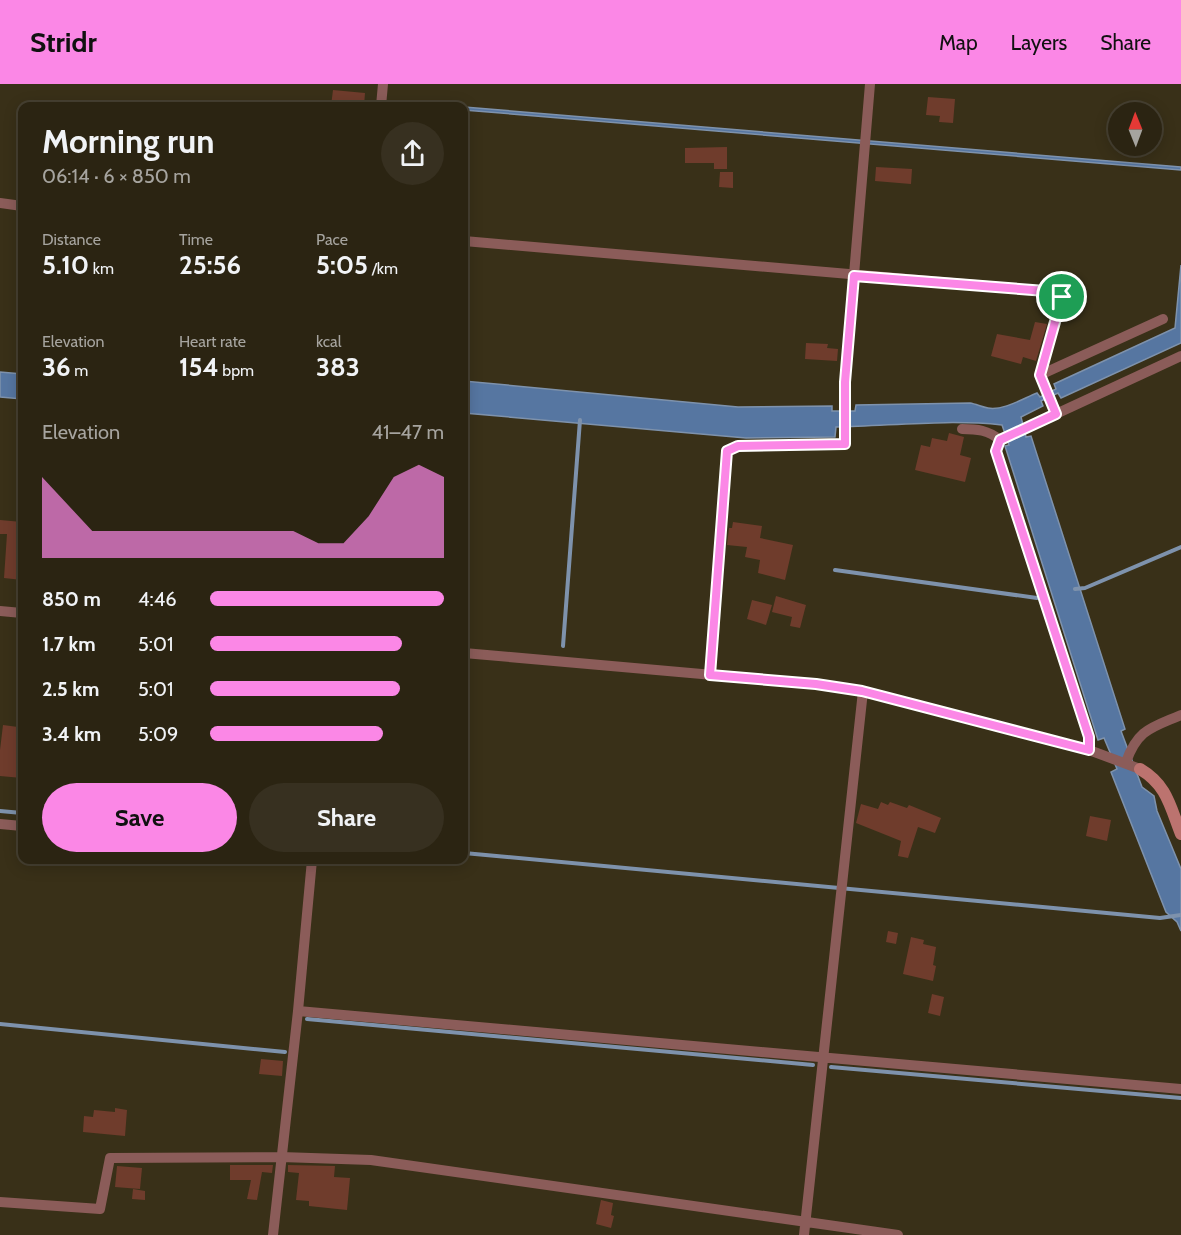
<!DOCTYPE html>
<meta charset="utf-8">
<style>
body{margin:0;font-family:Cabin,sans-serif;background:#373020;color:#f1f3f6;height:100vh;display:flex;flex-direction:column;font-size:22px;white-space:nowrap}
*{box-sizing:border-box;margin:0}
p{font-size:20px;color:#a6a49f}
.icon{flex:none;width:33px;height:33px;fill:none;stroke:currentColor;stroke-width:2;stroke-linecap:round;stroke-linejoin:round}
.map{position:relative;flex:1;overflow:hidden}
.side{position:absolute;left:18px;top:18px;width:450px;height:762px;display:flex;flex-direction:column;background:#2b2412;border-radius:12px;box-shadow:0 3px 15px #0003,0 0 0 2px #474132}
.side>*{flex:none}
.needle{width:39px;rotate:359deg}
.buttons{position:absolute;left:1108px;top:18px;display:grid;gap:12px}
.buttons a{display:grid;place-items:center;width:54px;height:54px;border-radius:50%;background:#2b2412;box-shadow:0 3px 15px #0003,0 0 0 2px #474132;font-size:30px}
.pin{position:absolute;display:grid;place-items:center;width:51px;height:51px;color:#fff;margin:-26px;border:3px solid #fff;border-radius:50%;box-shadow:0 2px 6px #0007}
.round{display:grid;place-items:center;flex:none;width:63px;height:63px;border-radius:32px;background:#373020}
.summary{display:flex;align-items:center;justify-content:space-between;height:102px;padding:0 24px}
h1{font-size:33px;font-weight:700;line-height:45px}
.stats{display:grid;grid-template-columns:repeat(3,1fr);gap:9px;height:102px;padding:6px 24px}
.stats div{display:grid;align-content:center}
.stats b{font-size:26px;font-weight:700}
.stats small{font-size:16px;font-weight:400}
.stats p{font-size:16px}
.chart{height:168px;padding:12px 24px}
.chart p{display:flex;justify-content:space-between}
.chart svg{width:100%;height:108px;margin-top:6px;fill:#fb87e6;opacity:.7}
.action{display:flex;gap:12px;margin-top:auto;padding:12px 24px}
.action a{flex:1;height:69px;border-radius:36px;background:#fb87e6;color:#111;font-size:24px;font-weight:700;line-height:69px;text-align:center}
.action a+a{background:#373020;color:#f1f3f6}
ul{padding:0 24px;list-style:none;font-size:20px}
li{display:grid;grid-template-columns:96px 72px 1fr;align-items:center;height:45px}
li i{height:15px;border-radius:8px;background:#fb87e6}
header{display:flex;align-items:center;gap:36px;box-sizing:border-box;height:84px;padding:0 30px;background:#fb87e6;color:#111}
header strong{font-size:28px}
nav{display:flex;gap:33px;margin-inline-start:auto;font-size:21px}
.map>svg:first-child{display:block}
</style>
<header>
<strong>Stridr</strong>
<nav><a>Map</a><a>Layers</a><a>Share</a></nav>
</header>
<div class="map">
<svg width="1181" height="1151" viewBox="0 0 1181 1151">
<rect width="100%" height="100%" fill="#393018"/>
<path fill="#5676a1" stroke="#7e92ac" stroke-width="1.5" d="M464 23 1181 83V86L464 26Z
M1181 181V259L1061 314 1058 309 1041 317 1043 322 1021 333 1026 353 1031 352 1125 645 1121 647 1142 703 1154 712 1157 727 1181 785V847L1177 838 1166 828 1111 688 1117 685 1104 654 1098 656 1005 362 1009 361 1002 341C947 335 891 342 836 343L835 353 746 354 464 329V297L738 323 832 322V327H855L856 321 970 319C976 320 982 323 988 324 1003 327 1024 314 1037 309L1040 313 1056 305 1054 300 1175 244Z
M0 288 22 290V315L0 313Z"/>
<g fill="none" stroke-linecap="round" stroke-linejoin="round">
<path stroke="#7e92ac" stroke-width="4" d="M835 486 1037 514
M1075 505 1085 504 1181 463
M563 562 580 336
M0 727 22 729
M464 769 1160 834 1181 831
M307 935 813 981
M0 940 285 968
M831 983 1181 1014"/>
</g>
<path fill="#6f3c2c" d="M333 6 365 9 364 22H331Z
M928 13 955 15 953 39 939 38 940 32 926 31Z
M727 63V85H714V79H685V64Z
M876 83 912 85 911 100 875 97Z
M720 88H733V104L719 103Z
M1035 238 1047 240 1036 277 1023 273 1021 280 991 272 997 250 1030 256Z
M806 259 828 260 827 264 838 265 837 277 805 275Z
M949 349 964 353 960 371 971 374 965 398 915 386 921 361 930 363 932 354 947 357Z
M0 436 22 438V496L4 494 7 450H0Z
M733 438 762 442 760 454 793 461 785 496 758 489 760 476 745 473 747 463 727 461 729 444H732Z
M776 512 806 521 800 544 790 542 792 533 772 528Z
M752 516 772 521 766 541 747 535Z
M3 641 18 643 16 663 22 664V694L0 692V666Z
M881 718 888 721 890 718 907 724 909 721 941 734 935 749 918 743 908 774 898 772 901 757 856 739 861 720 878 725Z
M1090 732 1111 736 1107 757 1086 752Z
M888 847 898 849 896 860 886 858Z
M911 853 924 856 923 860 936 863 933 881 936 882 933 897 903 890Z
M932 910 944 913 940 932 928 929Z
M261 975 283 977 282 992 259 990Z
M115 1024 127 1026 125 1052 83 1048 84 1032 93 1033 94 1026 115 1028Z
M230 1081H273L272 1089 262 1088 257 1116 247 1115 251 1096H230Z
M288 1081 335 1082 334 1093 350 1094 347 1126 309 1122V1117L296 1116 299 1089 288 1088Z
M117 1082 142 1084 140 1105 115 1103Z
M133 1105 145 1107V1116L132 1115Z
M601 1116 613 1119 611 1131 614 1132 611 1144 596 1140Z"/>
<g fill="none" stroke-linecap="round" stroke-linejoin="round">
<path stroke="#8b5c59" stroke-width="10" d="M381 22 383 0
M0 119 22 122
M464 157 1059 208 1062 214 1040 291 1056 329
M1040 291 1163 235
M962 345C977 345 988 346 1000 356
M0 527 22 529
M464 569 816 600 863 607 937 626 1089 666 1140 685
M710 592 727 367 738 362 845 360V298L870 0
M1089 666V653L996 367 1000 356 1181 272
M1126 678C1138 645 1151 644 1181 631
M0 740 22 742
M298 927 1181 1005
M0 1118 100 1125 110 1074 281 1073 371 1076 898 1151
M273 1151 298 927 312 776
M804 1151 863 607"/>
<path stroke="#bc736f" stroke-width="12" d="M1140 685C1167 701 1170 722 1181 750"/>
</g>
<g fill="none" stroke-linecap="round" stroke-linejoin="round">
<defs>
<path id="route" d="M854 192 1059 208 1062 213 1040 291 1056 330 1000 356 996 367 1089 653V666L862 607 816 600 710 591 727 367 738 362 845 360V298Z"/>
</defs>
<use href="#route" stroke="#fff" stroke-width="12"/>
<use href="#route" stroke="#fb87e6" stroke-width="8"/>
</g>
</svg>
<div class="buttons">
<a><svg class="needle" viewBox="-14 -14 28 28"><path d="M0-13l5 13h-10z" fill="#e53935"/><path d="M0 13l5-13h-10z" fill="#a6a49f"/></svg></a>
</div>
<div class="pin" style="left:1062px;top:213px;background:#1e9e55"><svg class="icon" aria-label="arrive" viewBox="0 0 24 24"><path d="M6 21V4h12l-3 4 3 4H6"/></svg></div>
<section class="side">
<div class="summary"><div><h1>Morning run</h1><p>06:14 · 6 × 850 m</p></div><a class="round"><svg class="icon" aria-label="share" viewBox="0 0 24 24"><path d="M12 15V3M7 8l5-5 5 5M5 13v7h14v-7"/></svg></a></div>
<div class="stats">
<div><p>Distance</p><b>5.10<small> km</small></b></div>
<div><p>Time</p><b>25:56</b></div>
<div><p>Pace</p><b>5:05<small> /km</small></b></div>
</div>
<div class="stats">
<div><p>Elevation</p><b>36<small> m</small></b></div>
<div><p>Heart rate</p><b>154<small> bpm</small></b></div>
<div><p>kcal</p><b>383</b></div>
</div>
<div class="chart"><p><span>Elevation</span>41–47 m</p>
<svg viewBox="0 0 160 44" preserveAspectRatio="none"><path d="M0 44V11L10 22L20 33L30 33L40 33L50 33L60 33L70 33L80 33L90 33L100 33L110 38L120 38L130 27L140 11L150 6L160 11V44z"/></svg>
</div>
<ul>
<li><b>850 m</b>4:46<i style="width:100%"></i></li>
<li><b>1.7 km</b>5:01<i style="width:82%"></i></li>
<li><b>2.5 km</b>5:01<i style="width:81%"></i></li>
<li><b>3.4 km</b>5:09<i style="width:74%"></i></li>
</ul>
<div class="action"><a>Save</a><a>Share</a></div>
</section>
</div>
